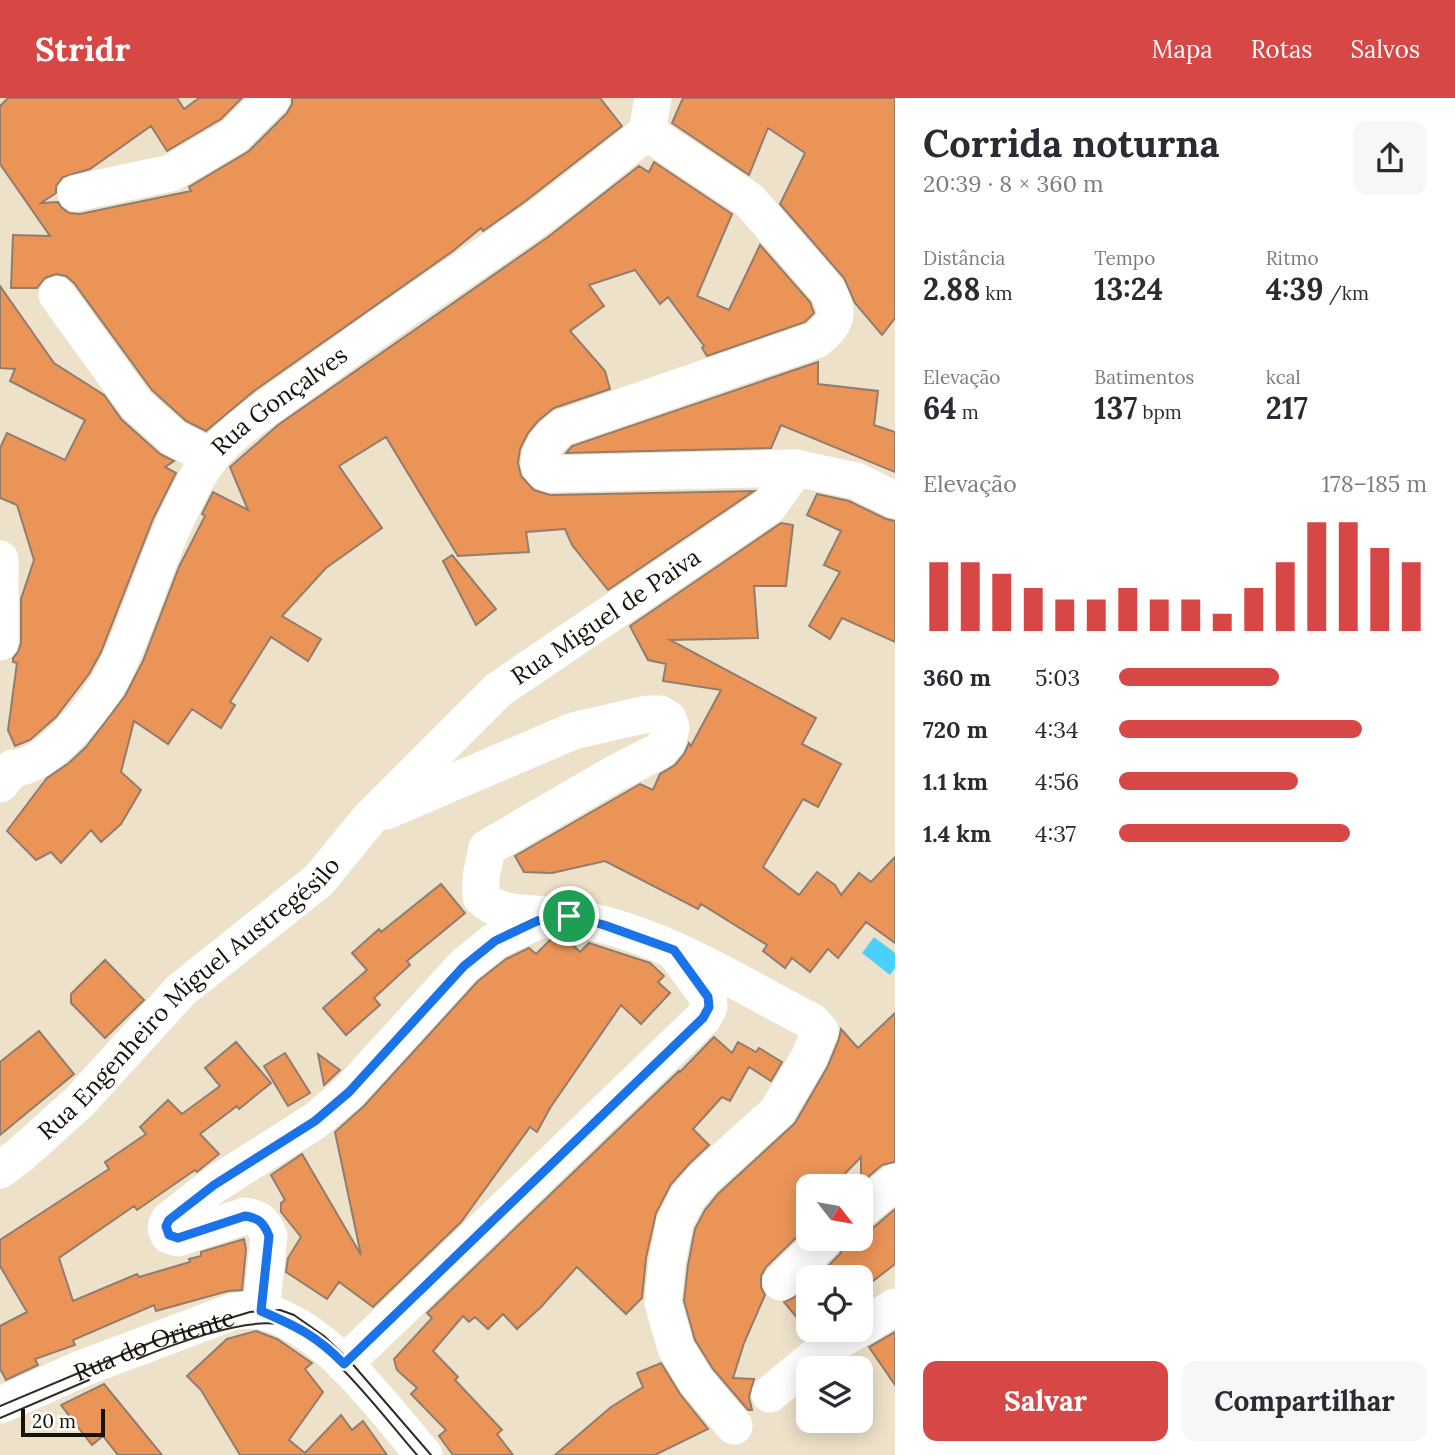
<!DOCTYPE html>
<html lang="pt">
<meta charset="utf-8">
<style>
body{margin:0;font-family:Lora,serif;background:#f7f7f7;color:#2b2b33;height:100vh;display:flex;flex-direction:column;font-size:26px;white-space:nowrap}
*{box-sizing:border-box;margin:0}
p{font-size:23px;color:#7c7c81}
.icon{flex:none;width:38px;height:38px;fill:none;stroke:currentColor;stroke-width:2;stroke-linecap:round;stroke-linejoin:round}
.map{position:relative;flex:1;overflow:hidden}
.sheet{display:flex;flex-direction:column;background:#fff;width:560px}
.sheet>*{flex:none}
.needle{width:46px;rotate:121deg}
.buttons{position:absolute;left:796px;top:1076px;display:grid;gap:14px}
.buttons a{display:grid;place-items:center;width:77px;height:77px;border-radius:14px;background:#fff;box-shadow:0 4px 18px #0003;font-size:35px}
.scale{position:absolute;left:21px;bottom:18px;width:84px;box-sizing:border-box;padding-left:7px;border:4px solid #17120a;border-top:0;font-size:19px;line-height:24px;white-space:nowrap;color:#17120a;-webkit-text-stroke:5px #fff;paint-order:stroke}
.pin{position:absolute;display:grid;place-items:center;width:60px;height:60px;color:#fff;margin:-30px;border:4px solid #fff;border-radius:50%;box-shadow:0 2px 7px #0007}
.round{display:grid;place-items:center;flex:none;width:74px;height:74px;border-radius:14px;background:#f7f7f7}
.overview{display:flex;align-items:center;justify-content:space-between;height:119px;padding:0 28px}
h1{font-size:38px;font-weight:800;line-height:52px}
.figures{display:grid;grid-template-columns:repeat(3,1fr);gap:10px;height:119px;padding:7px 28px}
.figures div{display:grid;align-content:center}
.figures b{font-size:30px;font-weight:800}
.figures small{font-size:19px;font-weight:400}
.figures p{font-size:19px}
.chart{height:196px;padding:14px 28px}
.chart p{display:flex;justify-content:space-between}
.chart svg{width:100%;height:126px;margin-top:7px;stroke:#d74746;stroke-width:6}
.action{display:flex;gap:14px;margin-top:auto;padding:14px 28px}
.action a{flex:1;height:80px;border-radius:14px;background:#d74746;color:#fff;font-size:28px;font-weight:800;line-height:80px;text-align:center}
.action a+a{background:#f7f7f7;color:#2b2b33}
ul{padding:0 28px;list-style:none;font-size:23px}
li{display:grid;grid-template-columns:112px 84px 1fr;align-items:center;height:52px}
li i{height:18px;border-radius:9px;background:#d74746}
header{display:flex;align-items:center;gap:42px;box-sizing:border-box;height:98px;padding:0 35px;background:#d74746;color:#fff}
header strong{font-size:33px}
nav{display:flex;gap:38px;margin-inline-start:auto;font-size:24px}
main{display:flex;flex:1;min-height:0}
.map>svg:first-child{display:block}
</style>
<header>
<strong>Stridr</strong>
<nav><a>Mapa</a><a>Rotas</a><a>Salvos</a></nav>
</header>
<main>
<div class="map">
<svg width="895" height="1357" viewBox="0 0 895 1357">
<rect width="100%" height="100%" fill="#eee1c9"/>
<path fill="#49d1fc" d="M874 839 895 855V870L890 877 862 855Z"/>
<path fill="#eb9458" stroke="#927c6e" stroke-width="2" d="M8 0H177L184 11 199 0H242L221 21 167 53 151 28 90 71 63 79 56 88V95L41 105 58 104 61 109 69 115 80 116 191 93 189 89 249 53 287 15 292 6V0H600L622 28 523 105 483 133 481 130 453 153 254 293 206 333 186 323 152 292 74 185 66 178 56 176 45 180 37 190H11L13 137 50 138 0 66V8Z
M683 0H895V220L882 237 855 205 844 180 780 106 805 55 768 30 749 77 672 25Z
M654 64 732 116 697 198 729 212 760 147 810 204 814 215 805 224 707 258 702 250 704 248 668 199 660 206 635 172 589 187 604 208 570 233 605 273 610 291 554 310 538 323 528 335 520 351 518 365 521 378 534 392 550 397 754 393 608 492 572 447 565 431 526 434 529 454 458 458 386 339 339 368 382 430 326 470 282 518 321 541 308 563 271 539 230 604 235 607 221 630 192 611 168 646 134 623 121 674 141 692 121 726 101 744 91 732 61 765 51 754 36 762 7 733 47 680 69 665 86 649 125 598 143 563 179 469 205 418 202 416 213 394 248 412 230 369 278 327 548 139 639 68 649 74Z
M0 188 54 265 104 297 122 322 160 356 174 363 165 369 176 375 153 421 101 554 89 576 56 619 30 642 15 648 8 632 17 565 13 564V560L18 554 21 545V501L34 462 17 407 0 400V350L7 335 65 362 85 322 10 283 15 271 0 270Z
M818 264V286L878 293 874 327 895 334V374L781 327 771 350 566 355 572 348Z
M817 396 849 403 886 421 895 423V544L842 520 830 541 809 528 840 474 824 467 841 433 807 417Z
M781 425 793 427 786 488H754L758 540 670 542 816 620 802 646 841 666 818 709 803 701 763 769 799 797 817 774 835 787 841 797 859 775 871 784 895 759V845L866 824 838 860 828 851 810 874 792 860 785 870 763 853 767 847 701 806 698 811 605 763 552 775 524 774 515 758 640 686 653 692 660 676 675 667 684 656 689 645 691 648 721 592 663 583 666 566 648 562 630 528Z
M452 457 496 511 476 527 443 463Z
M441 786 465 815 407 863 410 867 374 900 380 907 346 937 323 910 367 872 352 855 379 831 381 834Z
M561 838 565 839 580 854 589 845 650 865 664 878 658 884 670 895 641 926 621 907 550 1010 537 1034 530 1029 461 1124 373 1209 339 1184 327 1201 286 1174 288 1160 301 1139 281 1114V1105L285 1102 271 1077 302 1056 361 1157 335 1034 364 1008 478 883 506 861 529 850 536 856 550 842Z
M105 862 144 902 105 940 71 905V896Z
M895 915V1064L882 1067 861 1085V1059L833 1088H808V1128L766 1169 761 1178V1189L765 1197 744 1245 733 1280 754 1281 749 1299 752 1312H748L713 1271 695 1242 684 1203 688 1167 695 1131 705 1112 718 1096 795 1025 828 968 839 941 841 931 858 950Z
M39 933 74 976 0 1037V964Z
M714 939 732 955 738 944 756 954 759 950 782 964 771 983 749 969 730 1003 722 999 693 1031 709 1047 689 1066 671 1086 656 1115 646 1160 642 1200 626 1216 577 1169 541 1209 517 1231 503 1216 488 1231 475 1219 469 1224 463 1218 433 1253 458 1279 455 1282 502 1332 497 1336 513 1357H453L439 1338 446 1332 411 1296 417 1290 397 1272 394 1261 432 1220 427 1215 679 973 680 974Z
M236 944 271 985 239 1011 237 1008 200 1036 219 1056 197 1074 195 1072 137 1112 134 1108 59 1160 73 1203 137 1176 139 1179 190 1164 189 1161 201 1158V1154L244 1141 246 1151 242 1192 228 1193 156 1213 154 1207 73 1242 75 1247 35 1261 38 1267 6 1282 0 1271V1228L27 1214 0 1168V1142L109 1071 105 1064 146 1036 140 1029 168 1002 182 1016 220 988 205 970Z
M285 955 310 995 288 1008 264 968Z
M318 956 340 972 324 987Z
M895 1111V1166L863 1191 861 1189V1180H816L840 1156 845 1142 861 1141V1132L874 1129Z
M808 1186V1233L784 1204 795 1199Z
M256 1233 277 1241 312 1265 305 1271 323 1294 289 1342 305 1355 341 1317 352 1332 363 1323 387 1357H240L201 1292 187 1278 227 1241Z
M895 1234V1287L869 1249Z
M661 1265 680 1296 708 1331 655 1357H555L611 1309 643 1289 637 1275Z
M104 1286 162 1357H118L103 1338 92 1347 61 1307Z"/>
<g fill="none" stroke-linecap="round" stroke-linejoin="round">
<g stroke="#fff" stroke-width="37">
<path d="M76 95 171 75 234 38 272 0"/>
<path d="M57 197 136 306 174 340 211 359"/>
<path d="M796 370 856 383 895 402"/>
<path d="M0 461V544"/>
<path id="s1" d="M0 686 13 670C47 671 100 604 114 575 140 522 155 463 182 409 190 392 199 374 211 359 239 325 291 294 327 267 395 217 466 171 535 122 573 94 610 64 647 34L653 0"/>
<path d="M386 713 573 633 647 616H660L668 621 671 629 668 643 659 653 614 676 487 750 481 779V799C501 821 540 814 567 818 576 819 585 822 593 824 671 842 741 887 811 923L820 933 809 960 777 1014 703 1081 687 1100 675 1124 667 1164 663 1205 676 1250 696 1283 734 1328"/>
<path id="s2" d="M0 1072 20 1057 79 1004 181 892 319 782 369 721 498 592 769 408 796 370 550 376 543 373 539 367C539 350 549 341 561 330L816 242C837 224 840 218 828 193L749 102 647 34"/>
<path d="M861 1112 895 1084"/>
<path d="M781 1184 825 1141"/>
<path d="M261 1213 269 1138C264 1125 259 1120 245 1118L178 1140 169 1137C165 1131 165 1128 169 1122L214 1087 315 1023 349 994 464 868 495 843 537 823 550 821"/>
<path d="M861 1230 895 1209"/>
<path d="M344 1266 703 920 709 909 708 899 677 857"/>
<path d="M770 1296 826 1250 857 1232"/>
<path d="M0 1307 83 1270 235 1213C243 1213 253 1211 262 1213 329 1231 380 1307 424 1357"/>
</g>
<g stroke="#302a20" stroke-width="2">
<path d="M137 1261C171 1247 241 1221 277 1226 322 1234 386 1322 417 1357"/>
<path id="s3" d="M0 1308 157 1242 250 1214 280 1212 294 1217 324 1238 349 1262 431 1357"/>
<path d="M0 1320 89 1282"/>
</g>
</g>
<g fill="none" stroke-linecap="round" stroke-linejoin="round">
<defs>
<path id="route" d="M569 818 604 827 674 852 708 899 709 909 703 920 344 1266C317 1238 296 1228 261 1213L269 1138C264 1125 259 1120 245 1118L178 1140 169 1137 166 1128 169 1122 214 1087 315 1023 349 994 464 868 495 843 537 823Z"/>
</defs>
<use href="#route" stroke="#fff" stroke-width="14"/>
<use href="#route" stroke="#1a73e8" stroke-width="9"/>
</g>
<g text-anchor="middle" stroke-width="7" stroke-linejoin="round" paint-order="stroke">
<g font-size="24" fill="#17120a" stroke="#fff">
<text dy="8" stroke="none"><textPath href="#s1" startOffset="490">Rua Gonçalves</textPath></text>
<text dy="8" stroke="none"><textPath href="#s2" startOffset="824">Rua Miguel de Paiva</textPath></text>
<text dy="8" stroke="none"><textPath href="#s2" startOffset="256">Rua Engenheiro Miguel Austregésilo</textPath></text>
<text dy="8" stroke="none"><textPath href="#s3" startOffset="166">Rua do Oriente</textPath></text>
</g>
</g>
</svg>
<div class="buttons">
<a><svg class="needle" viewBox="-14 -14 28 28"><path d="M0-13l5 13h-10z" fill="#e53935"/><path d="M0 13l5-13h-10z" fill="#7c7c81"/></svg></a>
<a><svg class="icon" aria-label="locate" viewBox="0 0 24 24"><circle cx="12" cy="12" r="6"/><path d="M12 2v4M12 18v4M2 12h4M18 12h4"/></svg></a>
<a><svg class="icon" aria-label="layers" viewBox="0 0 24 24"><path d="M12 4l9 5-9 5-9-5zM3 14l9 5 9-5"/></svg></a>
</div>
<div class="scale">20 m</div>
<div class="pin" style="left:569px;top:818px;background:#1e9e55"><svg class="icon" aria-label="arrive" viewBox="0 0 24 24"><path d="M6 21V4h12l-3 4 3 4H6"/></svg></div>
</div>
<section class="sheet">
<div class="overview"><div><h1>Corrida noturna</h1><p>20:39 · 8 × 360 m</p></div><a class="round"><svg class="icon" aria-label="share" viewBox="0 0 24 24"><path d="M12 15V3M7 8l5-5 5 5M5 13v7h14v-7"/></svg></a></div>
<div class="figures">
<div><p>Distância</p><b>2.88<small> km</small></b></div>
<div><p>Tempo</p><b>13:24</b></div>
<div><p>Ritmo</p><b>4:39<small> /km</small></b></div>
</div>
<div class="figures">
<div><p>Elevação</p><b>64<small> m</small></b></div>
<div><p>Batimentos</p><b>137<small> bpm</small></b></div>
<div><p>kcal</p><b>217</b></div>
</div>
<div class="chart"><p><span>Elevação</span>178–185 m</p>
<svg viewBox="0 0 160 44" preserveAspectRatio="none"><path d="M5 44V20M15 44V20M25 44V24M35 44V29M45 44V33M55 44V33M65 44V29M75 44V33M85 44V33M95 44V38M105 44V29M115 44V20M125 44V6M135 44V6M145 44V15M155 44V20"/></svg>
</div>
<ul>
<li><b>360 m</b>5:03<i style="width:52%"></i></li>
<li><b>720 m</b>4:34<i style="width:79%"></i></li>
<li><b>1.1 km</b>4:56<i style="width:58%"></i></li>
<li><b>1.4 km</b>4:37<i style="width:75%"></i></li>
</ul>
<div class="action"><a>Salvar</a><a>Compartilhar</a></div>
</section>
</main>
